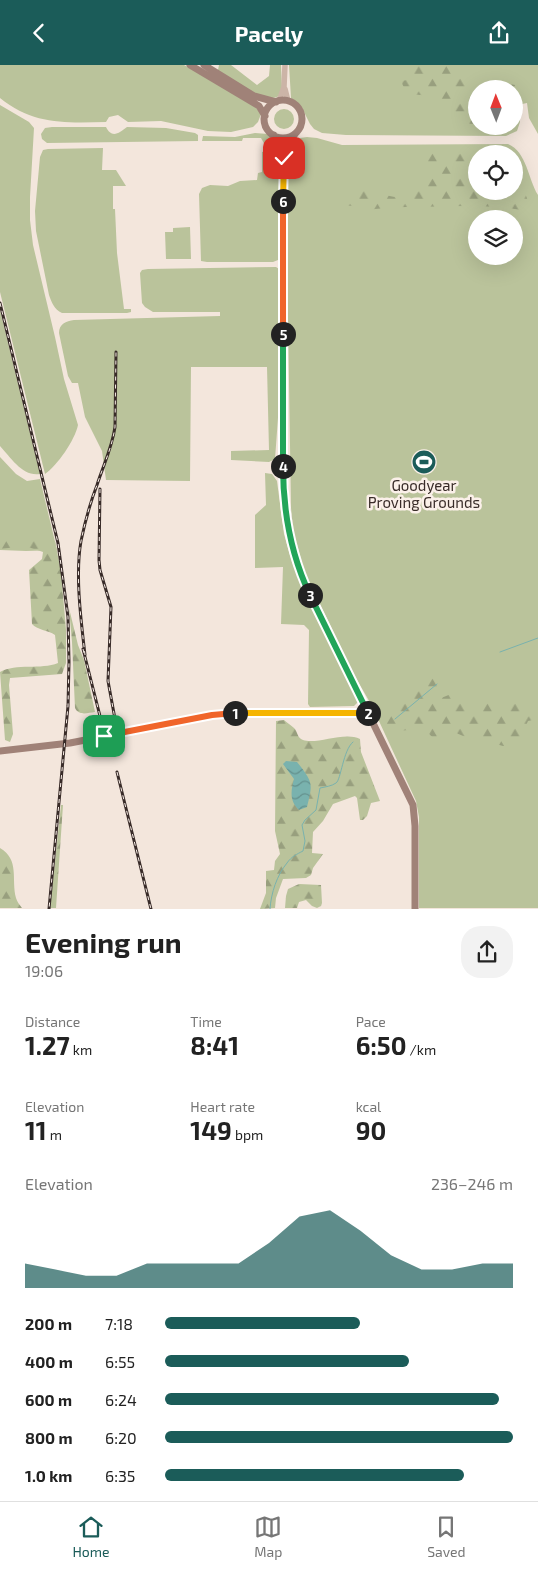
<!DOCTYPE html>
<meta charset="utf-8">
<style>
body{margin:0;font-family:"Exo 2",sans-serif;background:#f2f2f2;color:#222;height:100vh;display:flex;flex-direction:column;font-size:19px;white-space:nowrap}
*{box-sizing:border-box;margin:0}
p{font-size:16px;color:#767676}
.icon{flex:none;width:28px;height:28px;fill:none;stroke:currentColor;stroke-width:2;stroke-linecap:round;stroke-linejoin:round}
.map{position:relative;height:844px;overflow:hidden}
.sheet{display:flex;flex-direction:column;background:#fff;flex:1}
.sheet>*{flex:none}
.needle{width:32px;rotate:359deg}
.controls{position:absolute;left:468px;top:15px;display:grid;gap:10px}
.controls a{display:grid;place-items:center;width:55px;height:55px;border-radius:50%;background:#fff;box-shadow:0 5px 20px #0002;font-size:25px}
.pin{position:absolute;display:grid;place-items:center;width:42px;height:42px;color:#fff;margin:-21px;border-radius:10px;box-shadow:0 2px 8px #0006}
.km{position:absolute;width:25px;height:25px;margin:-12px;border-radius:50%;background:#222;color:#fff;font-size:14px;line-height:25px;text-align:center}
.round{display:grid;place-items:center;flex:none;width:52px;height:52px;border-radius:20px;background:#f2f2f2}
.headline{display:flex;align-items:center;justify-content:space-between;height:85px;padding:0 25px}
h1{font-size:28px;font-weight:700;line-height:38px}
.stats{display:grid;grid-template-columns:repeat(3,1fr);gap:8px;height:85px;padding:5px 25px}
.stats div{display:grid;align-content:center}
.stats b{font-size:25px;font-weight:700}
.stats small{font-size:14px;font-weight:400}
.stats p{font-size:14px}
.chart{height:140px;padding:10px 25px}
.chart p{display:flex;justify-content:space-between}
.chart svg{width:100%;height:90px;margin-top:5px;fill:#1b5c59;opacity:.7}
ul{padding:0 25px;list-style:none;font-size:16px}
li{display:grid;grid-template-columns:80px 60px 1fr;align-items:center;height:38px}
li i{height:12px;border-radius:6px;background:#1b5c59}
header{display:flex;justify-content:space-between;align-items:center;height:65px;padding:0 25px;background:#1b5c59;color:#fff;font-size:22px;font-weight:700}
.tabs{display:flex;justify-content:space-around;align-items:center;height:70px;border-top:1px solid #e0e0e0;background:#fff;font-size:14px;color:#767676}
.tabs a{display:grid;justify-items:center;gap:2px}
.tabs .active{color:#1b5c59}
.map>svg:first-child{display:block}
</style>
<header><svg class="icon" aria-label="back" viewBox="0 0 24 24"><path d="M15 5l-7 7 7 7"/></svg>Pacely<svg class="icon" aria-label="share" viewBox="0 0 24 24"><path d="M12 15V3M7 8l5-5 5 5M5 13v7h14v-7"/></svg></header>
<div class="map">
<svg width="538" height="844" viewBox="0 0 538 844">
<defs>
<pattern id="forest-firs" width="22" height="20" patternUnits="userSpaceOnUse" patternTransform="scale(1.25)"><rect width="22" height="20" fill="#bac39b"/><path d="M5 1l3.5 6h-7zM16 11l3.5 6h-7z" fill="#989f7e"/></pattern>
<pattern id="water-waves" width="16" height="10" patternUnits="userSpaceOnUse" patternTransform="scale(1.25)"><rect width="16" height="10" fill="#79b2ae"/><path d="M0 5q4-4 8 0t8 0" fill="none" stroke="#64918e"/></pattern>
</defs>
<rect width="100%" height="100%" fill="#f3e6dc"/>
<path fill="#bac39b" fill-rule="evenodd" d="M0 0H184L245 34 255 41 261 49 258 57 253 62 231 67 208 66 161 56 128 57 118 50 109 52 106 57C66 58 33 60 0 33Z
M219 0H231L257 20 269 11 270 0H281L282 23 279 31C261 41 233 15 218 5Z
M289 0H538V69L529 53 527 38 517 40 520 57 517 66 506 71 346 70 322 68 314 64 310 59 302 43 291 33ZM476 24H514V61H476Z
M0 40 29 57 34 63 30 132V155L33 180 55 272 64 314 78 360C75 375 57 401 45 409L0 227Z
M274 54a10 10 0 1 1 20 0a10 10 0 1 1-20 0Z
M52 62H106C112 74 119 68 127 62L166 63 195 68 198 70V76L47 78 42 74 41 69 45 63Z
M255 68 268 69 272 73 281 92V136L279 145 278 195 273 197H207L201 196 199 129 202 123 210 120 228 121 240 116 257 115 258 108 262 107V87L265 86V80L261 73H243L242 76H202L203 71 235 72Z
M307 72 317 73 342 80 508 79C527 87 528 114 538 130V843H419V752L416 736 372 641 353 608 304 506 293 464 291 443 286 126 288 90 291 79 300 73ZM476 89H514V126H476ZM476 154H514V191H476Z
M103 83 102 105H116L126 121H113V144H115L117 188 124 244H131V247L127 248H62C54 244 52 238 49 230L36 166 35 146 40 92 43 85 48 84Z
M190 162 191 194H166L165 167H173V163Z
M276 202 279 204V339L275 394 269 397 231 395V386L269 385 267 302H191L190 416 106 415 102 386 85 352 78 318H72L68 311 59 268C59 259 66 256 74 255L220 251V247H153L145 242 142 238 140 208 142 205 148 204Z
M0 245 40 409C23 412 11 393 0 381Z
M0 392 16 409 27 416 40 414 57 485 26 486 0 485Z
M265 408 272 409 277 416 284 469 292 497 309 538 358 637 354 641 310 642 308 639 309 565 304 560 281 559 283 502 255 503V450L266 440Z"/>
<path fill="url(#forest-firs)" d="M410 0H447L467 12 480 16 505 18 515 20 514 24H476V61H498C483 65 470 65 455 61L454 49C441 37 422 24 403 32L405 25 401 16 407 15Z
M426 87 499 89H476V126H514V98L532 147C496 139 458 141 421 142 401 142 380 142 360 147L352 141 343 140 354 128 360 127 368 121C377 126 389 133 399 132 406 131 423 120 428 115L427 105 418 89Z
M26 474 55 476 61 507 66 565V598L62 609 10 613 9 620 13 669 10 677 5 675 0 607C16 598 41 605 58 598L55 570C48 565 37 565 32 559L29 505 42 494 43 487 25 481 0 484V476Z
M69 543 78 580 84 595 95 647C87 648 79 651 75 643L72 577Z
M434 607 443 622 428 634 429 638 451 629C469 637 493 640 512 636L519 641 538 640V654L528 656 523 667 525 680 503 681 482 675H473L456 668 449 669 445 676C436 676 432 673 427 666 415 663 403 666 391 666L381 649 388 640 407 633 416 626 428 609Z
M284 655C287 658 291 660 294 663 298 667 297 673 303 675 317 680 344 666 360 674L361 687 380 736 371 738 367 751 363 755H360L357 733 355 731 333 739 323 756 313 767 312 788 323 789 313 803 311 810 306 813 283 814 276 833 275 843 260 844 266 828V806L274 805 275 796 280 789 275 766 276 656Z
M61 740H63L56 843H50Z
M0 783C20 795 11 814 16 833 17 837 20 840 22 843H0Z
M299 819 321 820 322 838 321 841 317 843 312 841 306 835 299 837 297 843H285L286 831 288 824Z"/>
<path fill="url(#water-waves)" d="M286 696 297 697C313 717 313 718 307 742L299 745C289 736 291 725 294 714L283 699Z"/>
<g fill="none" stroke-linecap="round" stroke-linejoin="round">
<path stroke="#79b2ae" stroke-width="1" d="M500 587 538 573
M395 654 437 619
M270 844C271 828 277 810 287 798 291 792 297 789 303 786L305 776 302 760 305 755 316 745 320 723C325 722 332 721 336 718 341 715 343 685 353 677"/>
<path stroke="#ccb4a7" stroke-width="5.5" d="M285 24 288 36
M279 36 284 22 285 0"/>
<path stroke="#a08278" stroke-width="7" d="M190 0 259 41 265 51
M204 0 254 31 276 37
M264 54a19 19 0 1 1 38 0a19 19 0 1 1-38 0Z
M295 69 287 81 283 103C283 175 283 247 283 319 284 393 278 457 309 527L413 740 415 761V844
M274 70 282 96
M0 686 70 678 219 649 368 648"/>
<defs>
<path id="rail" d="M0 238 58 478 68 552 69 597 68 641 49 844
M100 424 99 495 100 505 111 542 108 616 115 654
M83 584 101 655
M85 590C81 555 75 510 81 476 85 457 90 438 97 420 103 401 112 383 115 362L116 287
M117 707 151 844"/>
</defs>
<use href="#rail" stroke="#382b28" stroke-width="3"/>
<use href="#rail" stroke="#fbf0e9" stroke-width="1" stroke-dasharray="4" stroke-linecap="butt"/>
</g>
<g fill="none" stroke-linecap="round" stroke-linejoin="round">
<defs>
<path id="split-1" d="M104 671 212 650 235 648"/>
<path id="split-2" d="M235 648H368"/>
<path id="split-3" d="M310 530 368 648"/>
<path id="split-4" d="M283 401C283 445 291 490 310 530"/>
<path id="split-5" d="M283 401V269"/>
<path id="split-6" d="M283 136V269"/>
<path id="split-7" d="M283 136 284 93"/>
</defs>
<use href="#split-1" stroke="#fff" stroke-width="10"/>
<use href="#split-2" stroke="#fff" stroke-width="10"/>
<use href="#split-3" stroke="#fff" stroke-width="10"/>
<use href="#split-4" stroke="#fff" stroke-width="10"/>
<use href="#split-5" stroke="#fff" stroke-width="10"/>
<use href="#split-6" stroke="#fff" stroke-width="10"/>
<use href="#split-7" stroke="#fff" stroke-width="10"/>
<use href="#split-1" stroke="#f0652b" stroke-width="6"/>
<use href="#split-2" stroke="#f5b400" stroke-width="6"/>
<use href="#split-3" stroke="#22a559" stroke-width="6"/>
<use href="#split-4" stroke="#22a559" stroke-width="6"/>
<use href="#split-5" stroke="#22a559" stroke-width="6"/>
<use href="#split-6" stroke="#f0652b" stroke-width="6"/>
<use href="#split-7" stroke="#f5b400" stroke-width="6"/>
</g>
<defs>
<symbol id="stadium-disc" viewBox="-11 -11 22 22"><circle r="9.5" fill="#1b5c59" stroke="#fbf0e9"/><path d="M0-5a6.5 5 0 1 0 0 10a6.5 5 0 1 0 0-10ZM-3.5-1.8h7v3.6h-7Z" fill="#fff"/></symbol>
</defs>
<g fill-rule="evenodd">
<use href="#stadium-disc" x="410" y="383" width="28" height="28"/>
</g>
<g text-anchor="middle" stroke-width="5" stroke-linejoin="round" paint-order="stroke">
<g font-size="15" fill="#382b28" stroke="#fbf0e9">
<text x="424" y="426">Goodyear<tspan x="424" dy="17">Proving Grounds</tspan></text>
</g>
</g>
</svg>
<div class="controls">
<a><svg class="needle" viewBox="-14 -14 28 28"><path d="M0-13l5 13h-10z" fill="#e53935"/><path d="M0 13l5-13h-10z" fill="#767676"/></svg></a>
<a><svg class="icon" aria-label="locate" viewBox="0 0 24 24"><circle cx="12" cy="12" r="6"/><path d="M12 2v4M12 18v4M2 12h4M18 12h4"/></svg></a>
<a><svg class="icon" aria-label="layers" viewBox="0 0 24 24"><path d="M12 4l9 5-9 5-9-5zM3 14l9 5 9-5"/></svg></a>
</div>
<div class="pin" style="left:104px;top:671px;background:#1e9e55"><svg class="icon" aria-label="arrive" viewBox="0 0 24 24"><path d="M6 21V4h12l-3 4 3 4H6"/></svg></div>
<div class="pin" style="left:284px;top:93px;background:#d93025"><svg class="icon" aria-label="check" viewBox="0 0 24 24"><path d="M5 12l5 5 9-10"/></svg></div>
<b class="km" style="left:235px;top:648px">1</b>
<b class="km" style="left:368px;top:648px">2</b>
<b class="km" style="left:310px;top:530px">3</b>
<b class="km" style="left:283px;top:401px">4</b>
<b class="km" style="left:283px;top:269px">5</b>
<b class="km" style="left:283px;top:136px">6</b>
</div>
<section class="sheet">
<div class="headline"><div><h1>Evening run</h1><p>19:06</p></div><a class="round"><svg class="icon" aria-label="share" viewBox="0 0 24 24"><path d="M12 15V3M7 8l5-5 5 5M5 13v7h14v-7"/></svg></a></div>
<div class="stats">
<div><p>Distance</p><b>1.27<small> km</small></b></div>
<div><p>Time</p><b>8:41</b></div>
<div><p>Pace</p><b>6:50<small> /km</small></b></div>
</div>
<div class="stats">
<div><p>Elevation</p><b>11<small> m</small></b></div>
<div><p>Heart rate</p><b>149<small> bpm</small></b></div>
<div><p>kcal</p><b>90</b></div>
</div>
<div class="chart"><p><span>Elevation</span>236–246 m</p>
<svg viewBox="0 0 160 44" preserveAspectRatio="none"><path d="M0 44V32L10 35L20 38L30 38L40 32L50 32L60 32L70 32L80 22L90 9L100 6L110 16L120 28L130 35L140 35L150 32L160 32V44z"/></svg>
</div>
<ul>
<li><b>200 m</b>7:18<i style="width:56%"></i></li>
<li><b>400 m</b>6:55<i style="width:70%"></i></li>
<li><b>600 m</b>6:24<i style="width:96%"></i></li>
<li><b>800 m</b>6:20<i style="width:100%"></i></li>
<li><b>1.0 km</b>6:35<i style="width:86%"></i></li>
</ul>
</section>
<nav class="tabs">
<a class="active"><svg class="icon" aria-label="home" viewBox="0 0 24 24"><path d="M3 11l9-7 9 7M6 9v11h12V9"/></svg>Home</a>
<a><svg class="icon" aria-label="map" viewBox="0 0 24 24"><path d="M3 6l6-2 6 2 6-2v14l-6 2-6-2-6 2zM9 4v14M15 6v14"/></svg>Map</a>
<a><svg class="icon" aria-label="saved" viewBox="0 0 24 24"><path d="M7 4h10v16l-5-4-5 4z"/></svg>Saved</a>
</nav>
